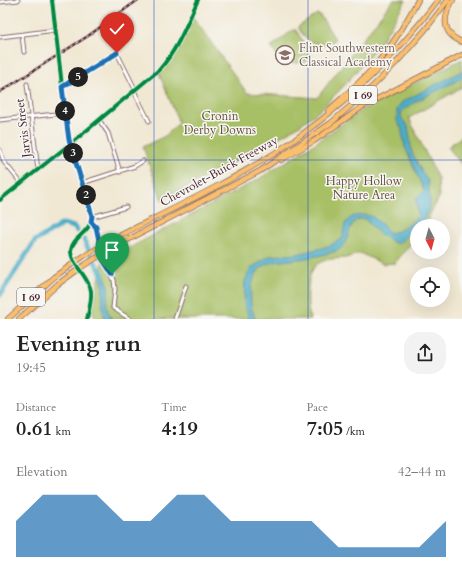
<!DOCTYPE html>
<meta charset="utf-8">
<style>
body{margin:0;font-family:Cardo,serif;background:#f2f2f2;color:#222;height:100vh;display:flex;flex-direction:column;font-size:15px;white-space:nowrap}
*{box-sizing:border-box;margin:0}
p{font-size:13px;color:#767676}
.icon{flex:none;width:22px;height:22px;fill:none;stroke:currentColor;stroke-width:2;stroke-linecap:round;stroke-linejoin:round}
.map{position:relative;height:319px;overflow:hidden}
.details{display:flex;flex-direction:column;background:#fff;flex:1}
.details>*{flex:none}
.needle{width:26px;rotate:174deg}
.buttons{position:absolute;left:410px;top:219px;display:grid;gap:8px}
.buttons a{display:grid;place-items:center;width:40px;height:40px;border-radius:50%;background:#fff;box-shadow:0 4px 16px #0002;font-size:20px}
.pin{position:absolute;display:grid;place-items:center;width:34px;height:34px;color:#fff;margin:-41px -17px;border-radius:50% 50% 50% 0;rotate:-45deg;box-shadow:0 0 4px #0007}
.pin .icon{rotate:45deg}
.km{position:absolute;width:20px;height:20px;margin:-10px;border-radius:50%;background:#222;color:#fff;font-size:11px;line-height:20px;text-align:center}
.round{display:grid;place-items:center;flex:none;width:42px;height:42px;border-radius:16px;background:#f2f2f2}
.overview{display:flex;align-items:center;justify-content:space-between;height:68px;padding:0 16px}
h1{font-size:22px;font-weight:700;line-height:30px}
.figures{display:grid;grid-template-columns:repeat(3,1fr);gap:6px;height:68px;padding:4px 16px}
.figures div{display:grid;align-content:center}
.figures b{font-size:20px;font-weight:700}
.figures small{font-size:11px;font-weight:400}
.figures p{font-size:11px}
.chart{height:112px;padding:8px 16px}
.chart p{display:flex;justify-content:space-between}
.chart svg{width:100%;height:72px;margin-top:4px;fill:#1f6fb2;opacity:.7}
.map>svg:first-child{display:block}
</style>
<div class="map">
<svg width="462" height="319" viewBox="0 0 462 319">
<rect width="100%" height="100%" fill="#f6f6f2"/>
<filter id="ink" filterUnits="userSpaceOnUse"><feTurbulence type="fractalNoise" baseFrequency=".025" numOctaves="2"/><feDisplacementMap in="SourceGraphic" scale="8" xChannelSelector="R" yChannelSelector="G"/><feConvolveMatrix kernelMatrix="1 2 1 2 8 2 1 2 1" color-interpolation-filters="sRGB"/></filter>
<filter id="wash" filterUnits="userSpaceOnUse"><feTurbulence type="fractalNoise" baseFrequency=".012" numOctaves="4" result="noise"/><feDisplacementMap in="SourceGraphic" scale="16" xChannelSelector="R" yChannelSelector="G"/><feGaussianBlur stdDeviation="0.9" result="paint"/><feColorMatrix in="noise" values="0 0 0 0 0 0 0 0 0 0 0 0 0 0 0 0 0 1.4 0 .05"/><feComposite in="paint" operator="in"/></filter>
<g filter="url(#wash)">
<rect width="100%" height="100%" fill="#f1e8d3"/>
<path fill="#a7bf65" stroke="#786f48" d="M393 0H406L384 37 366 60 341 89 319 111 297 127 273 141 162 200 143 147 165 136 179 123 159 73C175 56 185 38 193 17L247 93 317 98Z
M317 14 320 15 335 39 330 45C314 45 306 42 298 27Z
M293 30H296L311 55 305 62C290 65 279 61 271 47Z
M462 59V87L409 118 438 179 439 198 433 208 425 226H417V236L395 263 383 264 360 253C355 255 350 257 345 258 337 259 329 258 321 262 304 268 307 305 310 319H96L92 311 103 262 257 180 314 144 363 109Z
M462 136V165L448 147Z"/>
<path fill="#49adc8" stroke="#4a667a" d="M462 71V78L415 102 403 110 401 114 402 119 408 126 412 153 424 176 428 181 430 202 428 211 423 221 398 244C388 241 371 228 366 219 344 216 354 244 336 251 322 256 306 258 291 260 283 261 272 261 264 266 252 272 250 292 251 304 251 309 254 314 255 319H249L244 303 245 281 251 268 270 256 297 254 318 249 329 246 343 238C343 223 347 216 362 215 367 215 370 215 374 218 381 222 384 228 390 233 401 231 410 225 418 216L416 199 424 191 405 147 401 127 397 121V109L402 102Z
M101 269C104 274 107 279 108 285 111 300 101 303 112 319H105C101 307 103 296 103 284 102 280 100 275 101 269Z"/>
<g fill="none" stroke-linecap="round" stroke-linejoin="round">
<path stroke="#49adc8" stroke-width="5" d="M84 239 92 257 101 272 103 277
M0 295 35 241 63 224 74 227 77 231"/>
</g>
</g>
<g filter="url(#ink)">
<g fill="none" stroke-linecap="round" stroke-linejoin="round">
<defs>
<path id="minor" d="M52 0 68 137 92 216C91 233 73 236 71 250 70 263 89 277 91 291 92 300 89 310 87 319
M0 2 18 0
M22 35 24 52
M0 37 56 30
M27 84 38 170
M62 87 117 53 134 87 136 95 149 121
M0 120 65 113
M99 120 108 133 120 172
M0 150 4 162 21 183
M82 183 135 166 143 161
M0 200 80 136 160 69C179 47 186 25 198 0
M92 217 126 207
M91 222 97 228 103 259 114 280 115 289 113 308 130 319
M175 319 186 286"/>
<path id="highway" d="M453 0C443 16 441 34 462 42
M328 111C343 97 359 84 372 69 391 48 405 25 418 0
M281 160 314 141 362 107 462 55
M115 238C168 211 224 185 275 153 338 112 393 60 438 0
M114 247 260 171 331 123 371 88 396 63 425 30 448 0
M8 319 54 277
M19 319 58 284"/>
</defs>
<use href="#minor" stroke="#846566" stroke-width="5"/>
<use href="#highway" stroke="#846566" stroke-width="6"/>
<use href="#minor" stroke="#fff" stroke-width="3"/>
<use href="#highway" stroke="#f9bf6d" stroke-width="4.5"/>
<defs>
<path id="rail" d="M0 92 88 36 138 0"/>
</defs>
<use href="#rail" stroke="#4a1f2b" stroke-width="2.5"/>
<use href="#rail" stroke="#f6f6f2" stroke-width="1" stroke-dasharray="3" stroke-linecap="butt"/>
<defs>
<path id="highway-bridge" d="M54 277 84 256 115 238
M58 284 83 266 114 247"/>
</defs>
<use href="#highway-bridge" stroke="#846566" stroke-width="6" stroke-linecap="butt"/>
<use href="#highway-bridge" stroke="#f9bf6d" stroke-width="4.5"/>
<defs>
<path id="cycleway" d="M52 0 68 137 92 216C91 233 73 236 71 250 70 263 89 277 91 291 92 300 89 310 87 319
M0 200 80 136 160 69C179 47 186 25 198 0"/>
</defs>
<use href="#cycleway" stroke="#f6f6f2" stroke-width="6"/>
<use href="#cycleway" stroke="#00873e" stroke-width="4"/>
</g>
</g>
<g fill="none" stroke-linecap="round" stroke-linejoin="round" filter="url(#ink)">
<defs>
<path id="route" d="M112 274 103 259 96 227 91 222 92 216 90 209 69 140 62 87 117 53"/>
</defs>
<use href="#route" stroke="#fff" stroke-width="8"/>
<use href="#route" stroke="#1f6fb2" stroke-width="5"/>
</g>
<path fill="none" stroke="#1d4ed8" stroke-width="1" stroke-opacity="0.55" d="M154 0V319M308 0V319M0 160H462"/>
<defs>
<symbol id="school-ring" viewBox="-11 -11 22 22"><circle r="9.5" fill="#f6f6f2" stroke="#8d6e63" stroke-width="1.5"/><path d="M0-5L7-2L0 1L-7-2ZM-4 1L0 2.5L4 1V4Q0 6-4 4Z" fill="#8d6e63"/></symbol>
</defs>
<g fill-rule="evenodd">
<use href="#school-ring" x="274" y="44" width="22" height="22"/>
</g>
<g text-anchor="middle" stroke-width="3" stroke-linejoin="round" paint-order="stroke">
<g fill="#f6f6f2" stroke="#7e6067" stroke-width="1">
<rect x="349" y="86" width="28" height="18" rx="3"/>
<rect x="17" y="288" width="28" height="18" rx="3"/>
</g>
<g font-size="11" font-weight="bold" fill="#4a1f2b">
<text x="363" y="99">I 69</text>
<text x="31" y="301">I 69</text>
</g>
<g font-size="12" fill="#785e54" stroke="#f6f6f2" text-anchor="start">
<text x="299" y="52">Flint Southwestern<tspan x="299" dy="14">Classical Academy</tspan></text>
</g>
<g font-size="12" fill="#664f3c" stroke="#f6f6f2">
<text x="220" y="120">Cronin<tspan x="220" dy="14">Derby Downs</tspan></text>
<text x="364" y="185">Happy Hollow<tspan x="364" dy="14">Nature Area</tspan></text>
</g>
<g font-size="12" fill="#4a1f2b" stroke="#f6f6f2">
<text transform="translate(23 128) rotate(-97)" y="4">Jarvis Street</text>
<text transform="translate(219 171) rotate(-29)" y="4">Chevrolet-Buick Freeway</text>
</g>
</g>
</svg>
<div class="buttons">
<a><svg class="needle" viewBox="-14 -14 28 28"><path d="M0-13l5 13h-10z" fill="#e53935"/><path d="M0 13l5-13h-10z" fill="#767676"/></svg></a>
<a><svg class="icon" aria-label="locate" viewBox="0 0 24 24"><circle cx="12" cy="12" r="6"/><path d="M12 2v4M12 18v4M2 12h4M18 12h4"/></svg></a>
</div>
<div class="pin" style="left:112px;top:274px;background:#1e9e55"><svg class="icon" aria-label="arrive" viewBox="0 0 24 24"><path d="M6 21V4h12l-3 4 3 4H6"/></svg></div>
<div class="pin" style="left:117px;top:53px;background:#d93025"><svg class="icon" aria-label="check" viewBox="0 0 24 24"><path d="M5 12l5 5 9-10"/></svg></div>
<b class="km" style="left:86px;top:195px">2</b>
<b class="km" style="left:73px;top:153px">3</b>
<b class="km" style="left:65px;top:111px">4</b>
<b class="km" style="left:78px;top:77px">5</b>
</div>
<section class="details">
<div class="overview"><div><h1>Evening run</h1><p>19:45</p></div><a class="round"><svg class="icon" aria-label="share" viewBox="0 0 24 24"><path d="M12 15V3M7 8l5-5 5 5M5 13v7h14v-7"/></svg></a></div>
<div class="figures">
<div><p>Distance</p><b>0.61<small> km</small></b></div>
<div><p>Time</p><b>4:19</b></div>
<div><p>Pace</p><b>7:05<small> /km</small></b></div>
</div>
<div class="chart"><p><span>Elevation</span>42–44 m</p>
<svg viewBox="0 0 160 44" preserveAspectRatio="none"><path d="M0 44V22L10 6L20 6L30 6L40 22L50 22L60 6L70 6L80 22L90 22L100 22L110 22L120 38L130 38L140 38L150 38L160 22V44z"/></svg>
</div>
</section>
